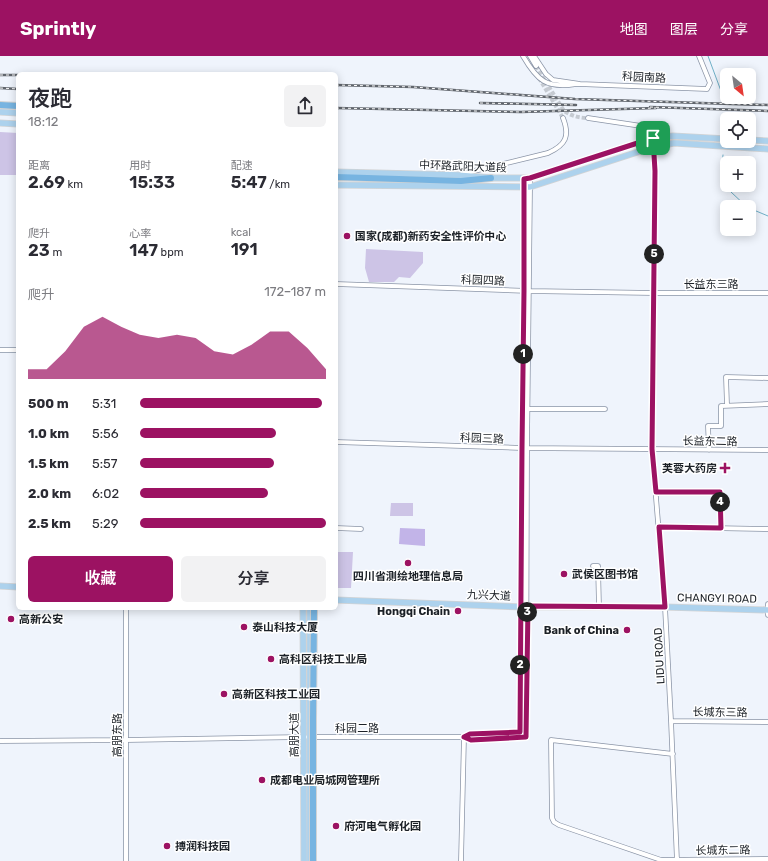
<!DOCTYPE html>
<html lang="zh">
<meta charset="utf-8">
<style>
body{margin:0;font-family:Rubik,"Noto Sans SC",sans-serif;background:#f2f2f3;color:#2b2b33;height:100vh;display:flex;flex-direction:column;font-size:15px;white-space:nowrap}
*{box-sizing:border-box;margin:0}
p{font-size:13px;color:#7c7c81}
.icon{flex:none;width:22px;height:22px;fill:none;stroke:currentColor;stroke-width:2;stroke-linecap:round;stroke-linejoin:round}
.map{position:relative;flex:1;overflow:hidden}
.drawer{position:absolute;left:16px;top:16px;width:322px;height:538px;display:flex;flex-direction:column;background:#fff;border-radius:6px;box-shadow:0 2px 10px #0003}
.drawer>*{flex:none}
.needle{width:26px;rotate:151deg}
.fabs{position:absolute;left:720px;top:12px;display:grid;gap:8px}
.fabs a{display:grid;place-items:center;width:36px;height:36px;border-radius:6px;background:#fff;box-shadow:0 2px 10px #0003;font-size:20px}
.pin{position:absolute;display:grid;place-items:center;width:34px;height:34px;color:#fff;margin:-17px;border-radius:8px;box-shadow:0 2px 6px #0006}
.km{position:absolute;width:20px;height:20px;margin:-10px;border-radius:50%;background:#222;color:#fff;font-size:11px;line-height:20px;text-align:center}
.round{display:grid;place-items:center;flex:none;width:42px;height:42px;border-radius:6px;background:#f2f2f3}
.overview{display:flex;align-items:center;justify-content:space-between;height:68px;padding:0 12px}
h1{font-size:22px;font-weight:600;line-height:30px}
.stats{display:grid;grid-template-columns:repeat(3,1fr);gap:6px;height:68px;padding:4px 12px}
.stats div{display:grid;align-content:center}
.stats b{font-size:17px;font-weight:600}
.stats small{font-size:11px;font-weight:400}
.stats p{font-size:11px}
.chart{height:112px;padding:8px 12px}
.chart p{display:flex;justify-content:space-between}
.chart svg{width:100%;height:72px;margin-top:4px;fill:#9c1262;opacity:.7}
.cta{display:flex;gap:8px;margin-top:auto;padding:8px 12px}
.cta a{flex:1;height:46px;border-radius:6px;background:#9c1262;color:#fff;font-size:16px;font-weight:600;line-height:46px;text-align:center}
.cta a+a{background:#f2f2f3;color:#2b2b33}
ul{padding:0 12px;list-style:none;font-size:13px}
li{display:grid;grid-template-columns:64px 48px 1fr;align-items:center;height:30px}
li i{height:10px;border-radius:5px;background:#9c1262}
header{display:flex;align-items:center;gap:24px;box-sizing:border-box;height:56px;padding:0 20px;background:#9c1262;color:#fff}
header strong{font-size:19px}
nav{display:flex;gap:22px;margin-inline-start:auto;font-size:14px}
.map>svg:first-child{display:block}
</style>
<header>
<strong>Sprintly</strong>
<nav><a>地图</a><a>图层</a><a>分享</a></nav>
</header>
<div class="map">
<svg width="768" height="805" viewBox="0 0 768 805">
<rect width="100%" height="100%" fill="#eff4fc"/>
<path fill="#cdc4e6" d="M0 76 18 77V119H0Z
M366 193 423 196V207L410 222 399 221 394 226H369L365 212Z
M391 447H413V460H390Z
M336 496H353L351 532H336Z"/>
<path fill="#c2b4e8" d="M400 472 425 473V490L399 488Z"/>
<g fill="none" stroke-linecap="round" stroke-linejoin="round">
<path stroke="#6fb0c7" stroke-width="1" d="M708 0 724 43
M725 73 726 59
M723 99 722 113 727 126
M728 129 731 136 747 151
M749 152 768 160"/>
<path stroke="#c5cad1" stroke-width="4" stroke-dasharray="4 2" stroke-linecap="butt" d="M536 10 564 55C572 60 579 62 588 62
M539 22 563 62"/>
<defs>
<path id="minor" d="M523 0C537 24 546 33 576 28
M530 0 536 10
M534 0 546 18 553 24 580 28 707 33 710 27 699 0
M588 62 648 71 652 72 653 74V91L655 115 652 393 665 551 671 665 677 805
M462 118 548 97C566 89 570 80 563 62
M336 228 529 235 654 237H768
M0 294H18
M727 349 726 321 768 322
M528 353H605
M336 386 522 392 768 394
M709 394 708 370H721V350L768 348
M656 436H720L721 472
M659 471 768 473
M336 472 361 473
M593 510H598L599 551
M768 548V559
M126 552V805
M671 665 768 666
M312 681H464L461 805
M464 681 471 683 526 681 527 392 530 131V122
M464 681 470 678 527 675
M520 681 524 235V123
M0 685 126 684 305 681
M673 698 551 684 552 762 554 766 559 769 661 804 768 803"/>
<path id="major" d="M0 56 18 57
M0 67 18 68
M749 84 768 85
M336 116 457 119 491 122H530L653 82 673 80 727 83
M336 129 530 131 653 91 674 87 768 93
M0 530 18 531
M336 544 524 551H665L768 554
M303 552 304 805
M310 805V552"/>
<path id="highway" d="M0 49 18 50
M336 121 461 125 491 122"/>
</defs>
<use href="#minor" stroke="#8b95a7" stroke-width="5.5"/>
<use href="#major" stroke="#d2d3d4" stroke-width="7"/>
<use href="#highway" stroke="#d2d3d4" stroke-width="8"/>
<use href="#minor" stroke="#fff" stroke-width="4"/>
<use href="#major" stroke="#add2ed" stroke-width="5.5"/>
<use href="#highway" stroke="#77b4e1" stroke-width="6"/>
<defs>
<path id="rail" d="M0 19H18
M336 29 413 31 575 43 768 49
M0 32 18 33
M480 47 576 49
M650 51 768 55
M336 52 521 56 656 52"/>
</defs>
<use href="#rail" stroke="#60656c" stroke-width="2.5"/>
<use href="#rail" stroke="#fff" stroke-width="1" stroke-dasharray="3" stroke-linecap="butt"/>
<defs>
<path id="highway-bridge" d="M313 805V663L314 552"/>
</defs>
<use href="#highway-bridge" stroke="#d2d3d4" stroke-width="8" stroke-linecap="butt"/>
<use href="#highway-bridge" stroke="#77b4e1" stroke-width="6"/>
</g>
<g fill="none" stroke-linecap="round" stroke-linejoin="round">
<defs>
<path id="route" d="M653 82 655 115 652 393 656 436H720L721 472 659 471 665 551 528 550 526 681 471 684 464 681 470 678 520 676 522 392 524 235V123L530 122Z"/>
</defs>
<use href="#route" stroke="#fff" stroke-width="8"/>
<use href="#route" stroke="#9c1262" stroke-width="5"/>
</g>
<g fill="#9c1262" stroke="#fff" stroke-width="1.5">
<circle cx="347" cy="180" r="4"/>
<path d="M723 406h4v4h4v4h-4v4h-4v-4h-4v-4h4z"/>
<circle cx="408" cy="507" r="4"/>
<circle cx="564" cy="518" r="4"/>
<circle cx="458" cy="555" r="4"/>
<circle cx="11" cy="563" r="4"/>
<circle cx="244" cy="571" r="4"/>
<circle cx="627" cy="574" r="4"/>
<circle cx="271" cy="603" r="4"/>
<circle cx="224" cy="638" r="4"/>
<circle cx="262" cy="724" r="4"/>
<circle cx="336" cy="770" r="4"/>
<circle cx="167" cy="790" r="4"/>
</g>
<g text-anchor="middle" stroke-width="3" stroke-linejoin="round" paint-order="stroke">
<g font-size="11" fill="#1c2127" stroke="#fff">
<text transform="translate(644 21) rotate(3)" y="4">科园南路</text>
<text transform="translate(463 110) rotate(2)" y="4">中环路武阳大道段</text>
<text transform="translate(483 224) rotate(2)" y="4">科园四路</text>
<text x="711" y="232">长益东三路</text>
<text transform="translate(482 382) rotate(2)" y="4">科园三路</text>
<text transform="translate(710 385) rotate(1)" y="4">长益东二路</text>
<text transform="translate(489 539) rotate(2)" y="4">九兴大道</text>
<text transform="translate(717 542) rotate(1)" y="4">CHANGYI ROAD</text>
<text transform="translate(659 600) rotate(-93)" y="4">LIDU ROAD</text>
<text transform="translate(720 656) rotate(1)" y="4">长城东三路</text>
<text x="357" y="676">科园二路</text>
<text transform="translate(117 679) rotate(-90)" y="4">高朋东路</text>
<text transform="translate(294 679) rotate(-90)" y="4">高朋大道</text>
<text transform="translate(723 794) rotate(-1)" y="4">长城东二路</text>
</g>
<g font-size="11" font-weight="bold" fill="#1c2127" stroke="#fff" text-anchor="start">
<text x="355" y="184">国家(成都)新药安全性评价中心</text>
<text x="717" y="416" text-anchor="end">芙蓉大药房</text>
<text x="572" y="522">武侯区图书馆</text>
<text x="408" y="524" text-anchor="middle">四川省测绘地理信息局</text>
<text x="450" y="559" text-anchor="end">Hongqi Chain</text>
<text x="19" y="567">高新公安</text>
<text x="252" y="575">泰山科技大厦</text>
<text x="619" y="578" text-anchor="end">Bank of China</text>
<text x="279" y="607">高科区科技工业局</text>
<text x="232" y="642">高新区科技工业园</text>
<text x="270" y="728">成都电业局城网管理所</text>
<text x="344" y="774">府河电气孵化园</text>
<text x="175" y="794">搏润科技园</text>
</g>
</g>
</svg>
<div class="fabs">
<a><svg class="needle" viewBox="-14 -14 28 28"><path d="M0-13l5 13h-10z" fill="#e53935"/><path d="M0 13l5-13h-10z" fill="#7c7c81"/></svg></a>
<a><svg class="icon" aria-label="locate" viewBox="0 0 24 24"><circle cx="12" cy="12" r="6"/><path d="M12 2v4M12 18v4M2 12h4M18 12h4"/></svg></a>
<a>+</a>
<a>−</a>
</div>
<div class="pin" style="left:653px;top:82px;background:#1e9e55"><svg class="icon" aria-label="arrive" viewBox="0 0 24 24"><path d="M6 21V4h12l-3 4 3 4H6"/></svg></div>
<b class="km" style="left:523px;top:298px">1</b>
<b class="km" style="left:520px;top:609px">2</b>
<b class="km" style="left:527px;top:556px">3</b>
<b class="km" style="left:720px;top:446px">4</b>
<b class="km" style="left:654px;top:198px">5</b>
<section class="drawer">
<div class="overview"><div><h1>夜跑</h1><p>18:12</p></div><a class="round"><svg class="icon" aria-label="share" viewBox="0 0 24 24"><path d="M12 15V3M7 8l5-5 5 5M5 13v7h14v-7"/></svg></a></div>
<div class="stats">
<div><p>距离</p><b>2.69<small> km</small></b></div>
<div><p>用时</p><b>15:33</b></div>
<div><p>配速</p><b>5:47<small> /km</small></b></div>
</div>
<div class="stats">
<div><p>爬升</p><b>23<small> m</small></b></div>
<div><p>心率</p><b>147<small> bpm</small></b></div>
<div><p>kcal</p><b>191</b></div>
</div>
<div class="chart"><p><span>爬升</span>172–187 m</p>
<svg viewBox="0 0 160 44" preserveAspectRatio="none"><path d="M0 44V38L10 38L20 27L30 12L40 6L50 12L60 17L70 19L80 17L90 19L100 27L110 29L120 23L130 15L140 15L150 25L160 38V44z"/></svg>
</div>
<ul>
<li><b>500 m</b>5:31<i style="width:98%"></i></li>
<li><b>1.0 km</b>5:56<i style="width:73%"></i></li>
<li><b>1.5 km</b>5:57<i style="width:72%"></i></li>
<li><b>2.0 km</b>6:02<i style="width:69%"></i></li>
<li><b>2.5 km</b>5:29<i style="width:100%"></i></li>
</ul>
<div class="cta"><a>收藏</a><a>分享</a></div>
</section>
</div>
